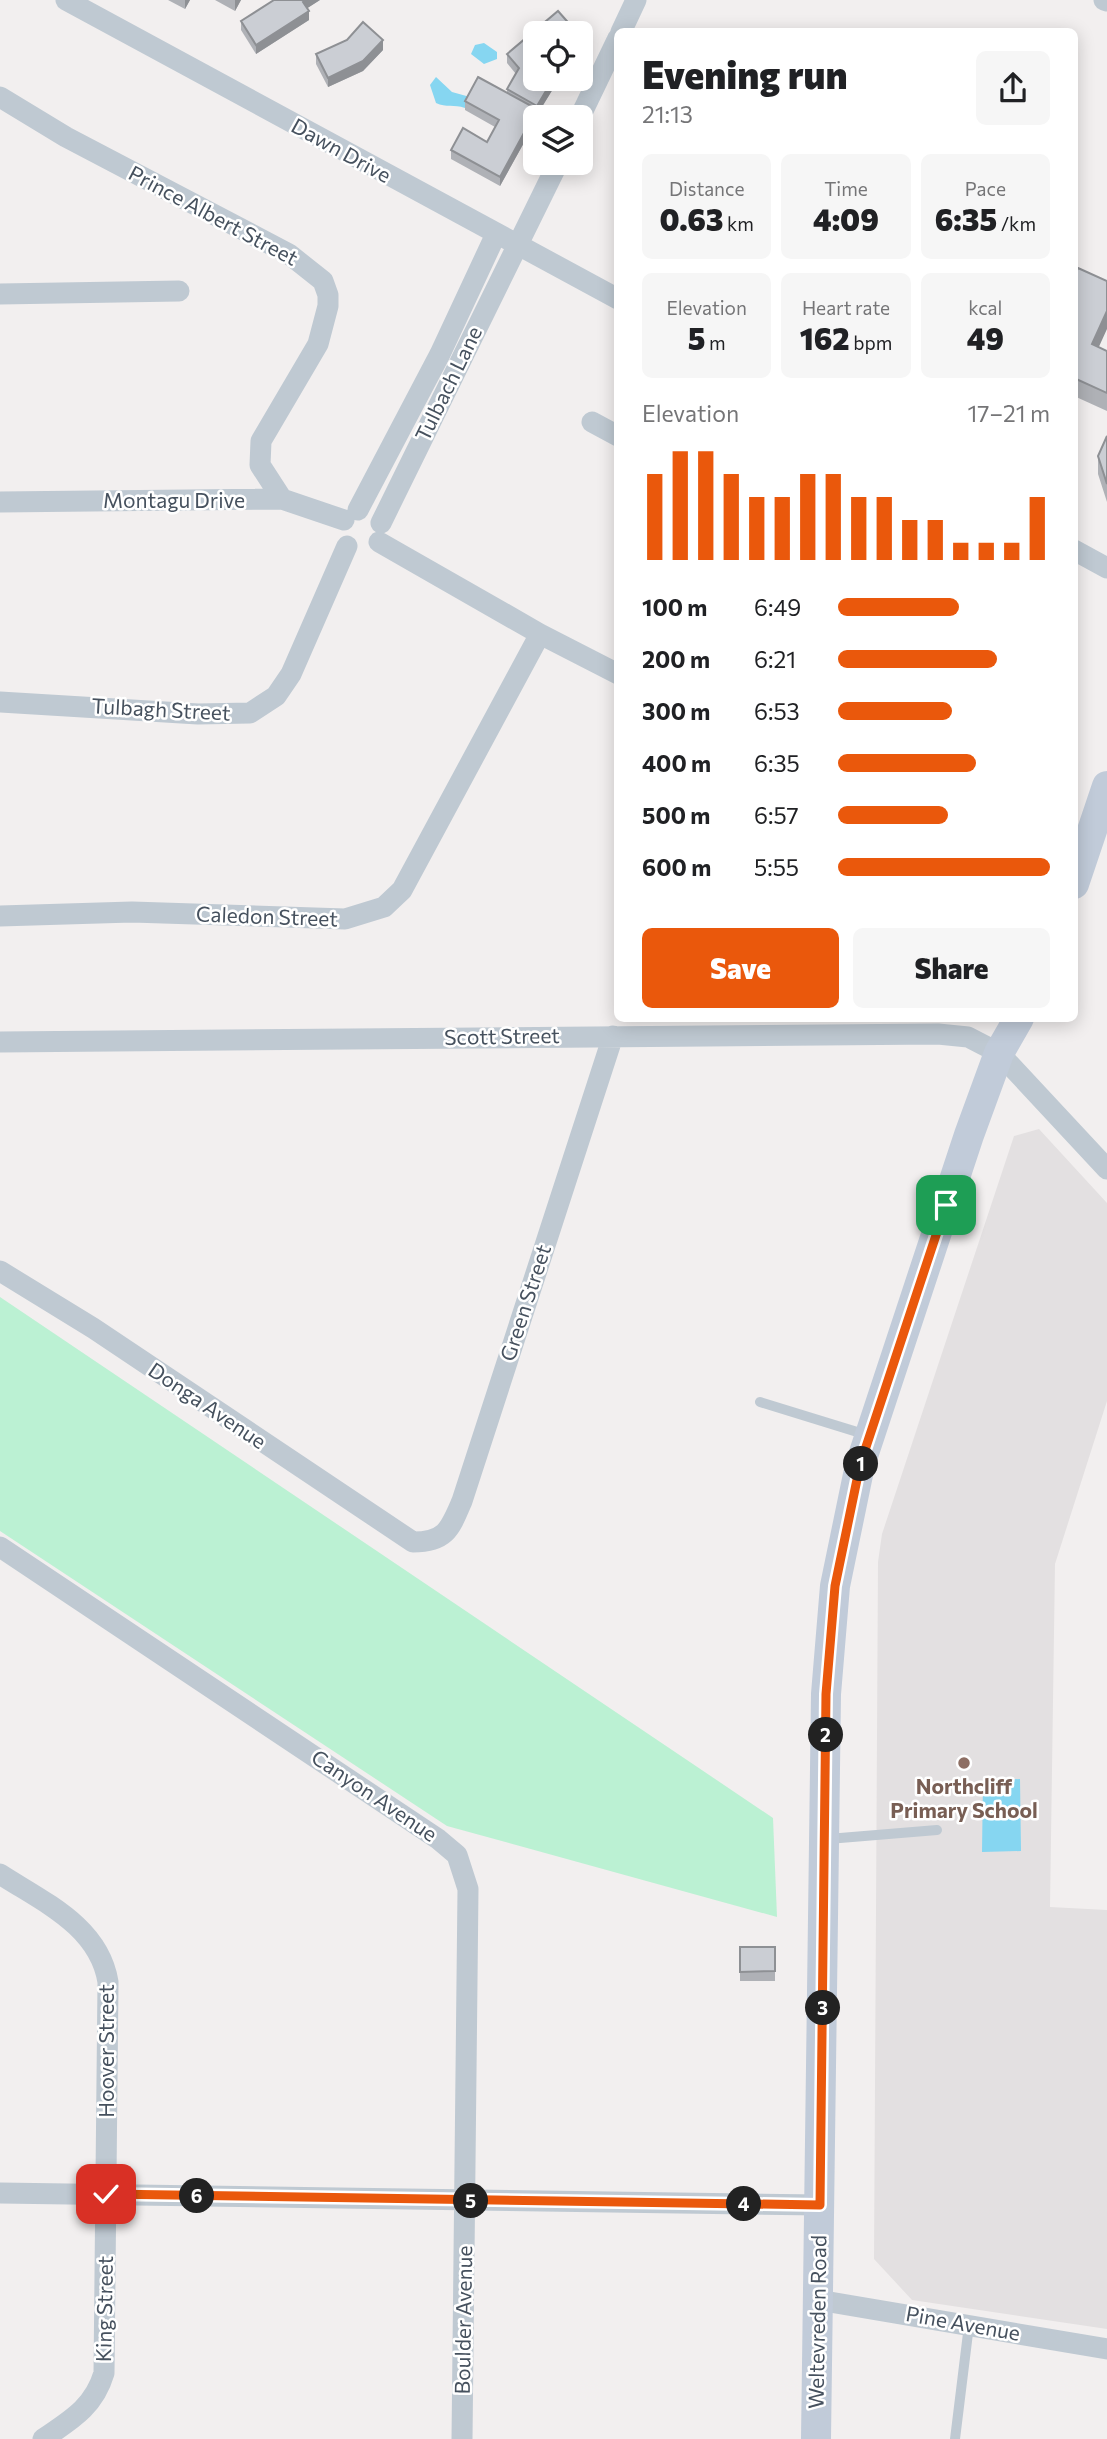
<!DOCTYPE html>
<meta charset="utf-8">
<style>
body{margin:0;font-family:Commissioner,sans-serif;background:#f6f6f6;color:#202124;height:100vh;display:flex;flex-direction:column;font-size:26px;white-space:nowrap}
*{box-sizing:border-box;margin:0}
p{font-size:23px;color:#757577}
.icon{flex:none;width:38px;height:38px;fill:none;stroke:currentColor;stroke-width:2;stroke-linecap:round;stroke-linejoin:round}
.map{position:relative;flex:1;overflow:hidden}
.sheet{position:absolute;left:614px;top:28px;width:464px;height:994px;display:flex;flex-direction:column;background:#fff;border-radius:10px;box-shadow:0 4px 18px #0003}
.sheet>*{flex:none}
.buttons{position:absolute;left:523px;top:21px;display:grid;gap:14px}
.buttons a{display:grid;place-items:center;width:70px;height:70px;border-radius:10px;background:#fff;box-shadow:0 4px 18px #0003;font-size:35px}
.pin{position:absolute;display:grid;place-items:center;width:60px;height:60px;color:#fff;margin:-30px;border-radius:14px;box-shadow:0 4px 10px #0006}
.km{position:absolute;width:35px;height:35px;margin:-18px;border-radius:50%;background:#222;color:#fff;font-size:19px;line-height:35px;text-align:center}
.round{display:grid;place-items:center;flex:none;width:74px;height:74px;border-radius:10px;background:#f6f6f6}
.overview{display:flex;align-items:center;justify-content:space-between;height:119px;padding:0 28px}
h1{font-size:38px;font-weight:800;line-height:52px}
.metrics{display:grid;grid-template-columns:repeat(3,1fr);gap:10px;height:119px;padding:7px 28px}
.metrics div{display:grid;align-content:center;border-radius:10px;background:#f6f6f6;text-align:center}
.metrics b{font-size:30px;font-weight:800}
.metrics small{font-size:19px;font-weight:400}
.metrics p{font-size:19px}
.chart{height:196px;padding:14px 28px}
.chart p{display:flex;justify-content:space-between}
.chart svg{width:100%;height:126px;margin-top:7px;stroke:#ea580c;stroke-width:6}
.cta{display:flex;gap:14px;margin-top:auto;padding:14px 28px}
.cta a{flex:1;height:80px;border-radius:10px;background:#ea580c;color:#fff;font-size:28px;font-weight:800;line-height:80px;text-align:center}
.cta a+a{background:#f6f6f6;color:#202124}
ul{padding:0 28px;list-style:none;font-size:23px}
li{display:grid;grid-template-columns:112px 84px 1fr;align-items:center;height:52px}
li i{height:18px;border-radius:9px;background:#ea580c}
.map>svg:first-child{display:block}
</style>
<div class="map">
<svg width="1107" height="2439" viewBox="0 0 1107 2439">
<rect width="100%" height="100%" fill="#f2efef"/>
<path fill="#e3e0e1" d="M1039 1129 1107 1203V1401L1055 1564 1050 1907 1107 1910V2329L912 2300 874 2259 878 1562 882 1534 1014 1136Z"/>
<path fill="#bbf1d3" d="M0 1297 773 1818 777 1917 447 1826 0 1531Z"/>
<path fill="#86d6f1" d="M484 43 497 52V59L484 64 471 54 475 45Z
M436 77 452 92 470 97 465 108C454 104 446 108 436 103L430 85Z
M1020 1779 1021 1851 982 1852 983 1781Z"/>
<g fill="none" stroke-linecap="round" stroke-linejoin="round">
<path stroke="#bfc9d2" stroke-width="10" d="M760 1402 867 1435
M828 1839 937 1830
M955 2439 969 2325"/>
<path stroke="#bfc9d2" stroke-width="21" d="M66 0 618 299
M1104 0 1107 1
M621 32 636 0
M0 97 66 137 289 254 323 281 328 295V306L318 344 261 441 260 465 282 499
M580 117 618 38
M0 294 179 291
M592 422 618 436
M0 502 282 499 344 520
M358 510 440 354 496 234
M381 523 558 163
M379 542 540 634 618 674
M1074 550 1107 568
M0 702 198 714 250 713 276 696 291 674 347 546
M0 916 132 912 345 919 384 907 402 890 540 634
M0 1042 938 1034 968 1037 999 1053 1107 1169
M0 1271 93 1328 413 1542C446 1542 450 1529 462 1501L613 1036
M0 1547 438 1839 457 1855 468 1889 462 2439
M0 1874C43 1902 99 1926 108 1982L104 2373C94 2407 71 2420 43 2439
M0 2193 820 2205
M818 2300 1107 2349"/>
<path stroke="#c1cbd9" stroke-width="30" d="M1074 884 1107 786
M816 2439 826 1694 835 1586 860 1465 969 1135 999 1053 1019 1018"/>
</g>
<path fill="#afb1b6" d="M168 0H190L185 9Z
M215 0H241L235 11Z
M320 0 307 8 309 20 256 54 241 30V21Z
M558 11 573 28V33H536V79H556V84L537 115V117H536V121L500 186 451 159V150L463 128 487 142 495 127 465 110V101L478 77 507 93V89L516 74 507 63V54Z
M383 50 363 71 328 87 316 64V54Z
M1074 277 1099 347 1107 351V411L1074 396Z
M1107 436V502L1098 474V456Z
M740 1947H775V1981H740Z"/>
<path fill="#8e9094" d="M185 0H190L185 9Z
M235 0H241L235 11Z
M306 0H320L303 11V2Z
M309 11V20L256 54V45Z
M383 40V50L363 71 328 87V78Z
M553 79H556V84L537 115V117H536V121L500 186V177L537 109V106Z
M1107 311V329L1092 362V344Z"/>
<path fill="#cbced4" stroke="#8e9094" stroke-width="2" d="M274 0H306L303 2 309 11 256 45 241 21Z
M558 11 573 28 567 33H536V59L533 61 536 63V79H553L537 106 507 89 519 68 507 54Z
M363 22 383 40 363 61 328 78 316 54 347 40Z
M478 77 537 109 500 177 451 150 463 128 487 142 499 120 465 101Z
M1078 268 1107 281V311L1092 344 1107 351V393L1074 378V277Z
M1107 436V484L1098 456Z
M740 1947H775V1971L740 1972Z"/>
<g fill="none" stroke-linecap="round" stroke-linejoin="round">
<defs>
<path id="route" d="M106 2194 820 2205 826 1694 835 1586 860 1465 946 1205"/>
</defs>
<use href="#route" stroke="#fff" stroke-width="14"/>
<use href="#route" stroke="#ea580c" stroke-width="9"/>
</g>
<circle fill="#8d6e63" stroke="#fff" stroke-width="2.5" cx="964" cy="1763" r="7"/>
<g text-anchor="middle" stroke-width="5" stroke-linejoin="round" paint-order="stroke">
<g font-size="21" fill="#46515e" stroke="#fff">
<text transform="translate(341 151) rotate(29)" y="7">Dawn Drive</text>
<text transform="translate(213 216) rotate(28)" y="7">Prince Albert Street</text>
<text transform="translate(449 384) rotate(-64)" y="7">Tulbach Lane</text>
<text x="174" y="508">Montagu Drive</text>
<text transform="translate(161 710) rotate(3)" y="7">Tulbagh Street</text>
<text transform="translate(267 917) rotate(2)" y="7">Caledon Street</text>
<text transform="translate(502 1037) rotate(-1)" y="7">Scott Street</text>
<text transform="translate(526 1303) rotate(-72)" y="7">Green Street</text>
<text transform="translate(207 1406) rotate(34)" y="7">Donga Avenue</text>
<text transform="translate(374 1796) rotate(34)" y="7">Canyon Avenue</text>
<text transform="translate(107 2051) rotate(-90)" y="7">Hoover Street</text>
<text transform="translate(105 2309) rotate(-89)" y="7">King Street</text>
<text transform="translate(464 2320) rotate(-89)" y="7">Boulder Avenue</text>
<text transform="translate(818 2322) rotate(-89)" y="7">Weltevreden Road</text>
<text transform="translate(963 2324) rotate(10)" y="7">Pine Avenue</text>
</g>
<g font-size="21" font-weight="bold" fill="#785e54" stroke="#fff">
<text x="964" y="1794">Northcliff<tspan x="964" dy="24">Primary School</tspan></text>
</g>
</g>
</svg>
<div class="buttons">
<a><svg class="icon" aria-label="locate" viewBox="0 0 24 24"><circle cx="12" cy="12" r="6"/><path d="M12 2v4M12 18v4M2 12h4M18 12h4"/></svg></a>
<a><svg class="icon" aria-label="layers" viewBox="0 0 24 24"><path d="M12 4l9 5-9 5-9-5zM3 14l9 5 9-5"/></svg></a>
</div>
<div class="pin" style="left:946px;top:1205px;background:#1e9e55"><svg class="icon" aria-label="arrive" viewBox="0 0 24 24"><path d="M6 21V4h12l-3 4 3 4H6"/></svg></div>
<div class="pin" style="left:106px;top:2194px;background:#d93025"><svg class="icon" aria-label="check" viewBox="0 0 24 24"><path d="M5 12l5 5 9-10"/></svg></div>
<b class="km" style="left:861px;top:1464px">1</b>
<b class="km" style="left:826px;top:1735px">2</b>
<b class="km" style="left:823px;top:2008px">3</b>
<b class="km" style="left:744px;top:2204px">4</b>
<b class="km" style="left:471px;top:2201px">5</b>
<b class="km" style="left:197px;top:2196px">6</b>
<section class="sheet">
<div class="overview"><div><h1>Evening run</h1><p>21:13</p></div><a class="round"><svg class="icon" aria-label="share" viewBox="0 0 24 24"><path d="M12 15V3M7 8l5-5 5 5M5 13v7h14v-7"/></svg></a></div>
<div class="metrics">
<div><p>Distance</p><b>0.63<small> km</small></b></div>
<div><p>Time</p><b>4:09</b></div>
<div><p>Pace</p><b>6:35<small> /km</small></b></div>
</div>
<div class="metrics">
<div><p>Elevation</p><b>5<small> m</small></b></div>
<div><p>Heart rate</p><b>162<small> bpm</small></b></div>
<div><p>kcal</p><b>49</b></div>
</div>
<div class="chart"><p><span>Elevation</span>17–21 m</p>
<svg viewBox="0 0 160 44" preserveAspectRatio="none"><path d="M5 44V14M15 44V6M25 44V6M35 44V14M45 44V22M55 44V22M65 44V14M75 44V14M85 44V22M95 44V22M105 44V30M115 44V30M125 44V38M135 44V38M145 44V38M155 44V22"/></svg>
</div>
<ul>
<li><b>100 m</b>6:49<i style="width:57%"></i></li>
<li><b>200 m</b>6:21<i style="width:75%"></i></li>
<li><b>300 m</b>6:53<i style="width:54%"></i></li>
<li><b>400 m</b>6:35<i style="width:65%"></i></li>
<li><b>500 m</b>6:57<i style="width:52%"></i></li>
<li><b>600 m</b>5:55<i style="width:100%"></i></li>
</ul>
<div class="cta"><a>Save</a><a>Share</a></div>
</section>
</div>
